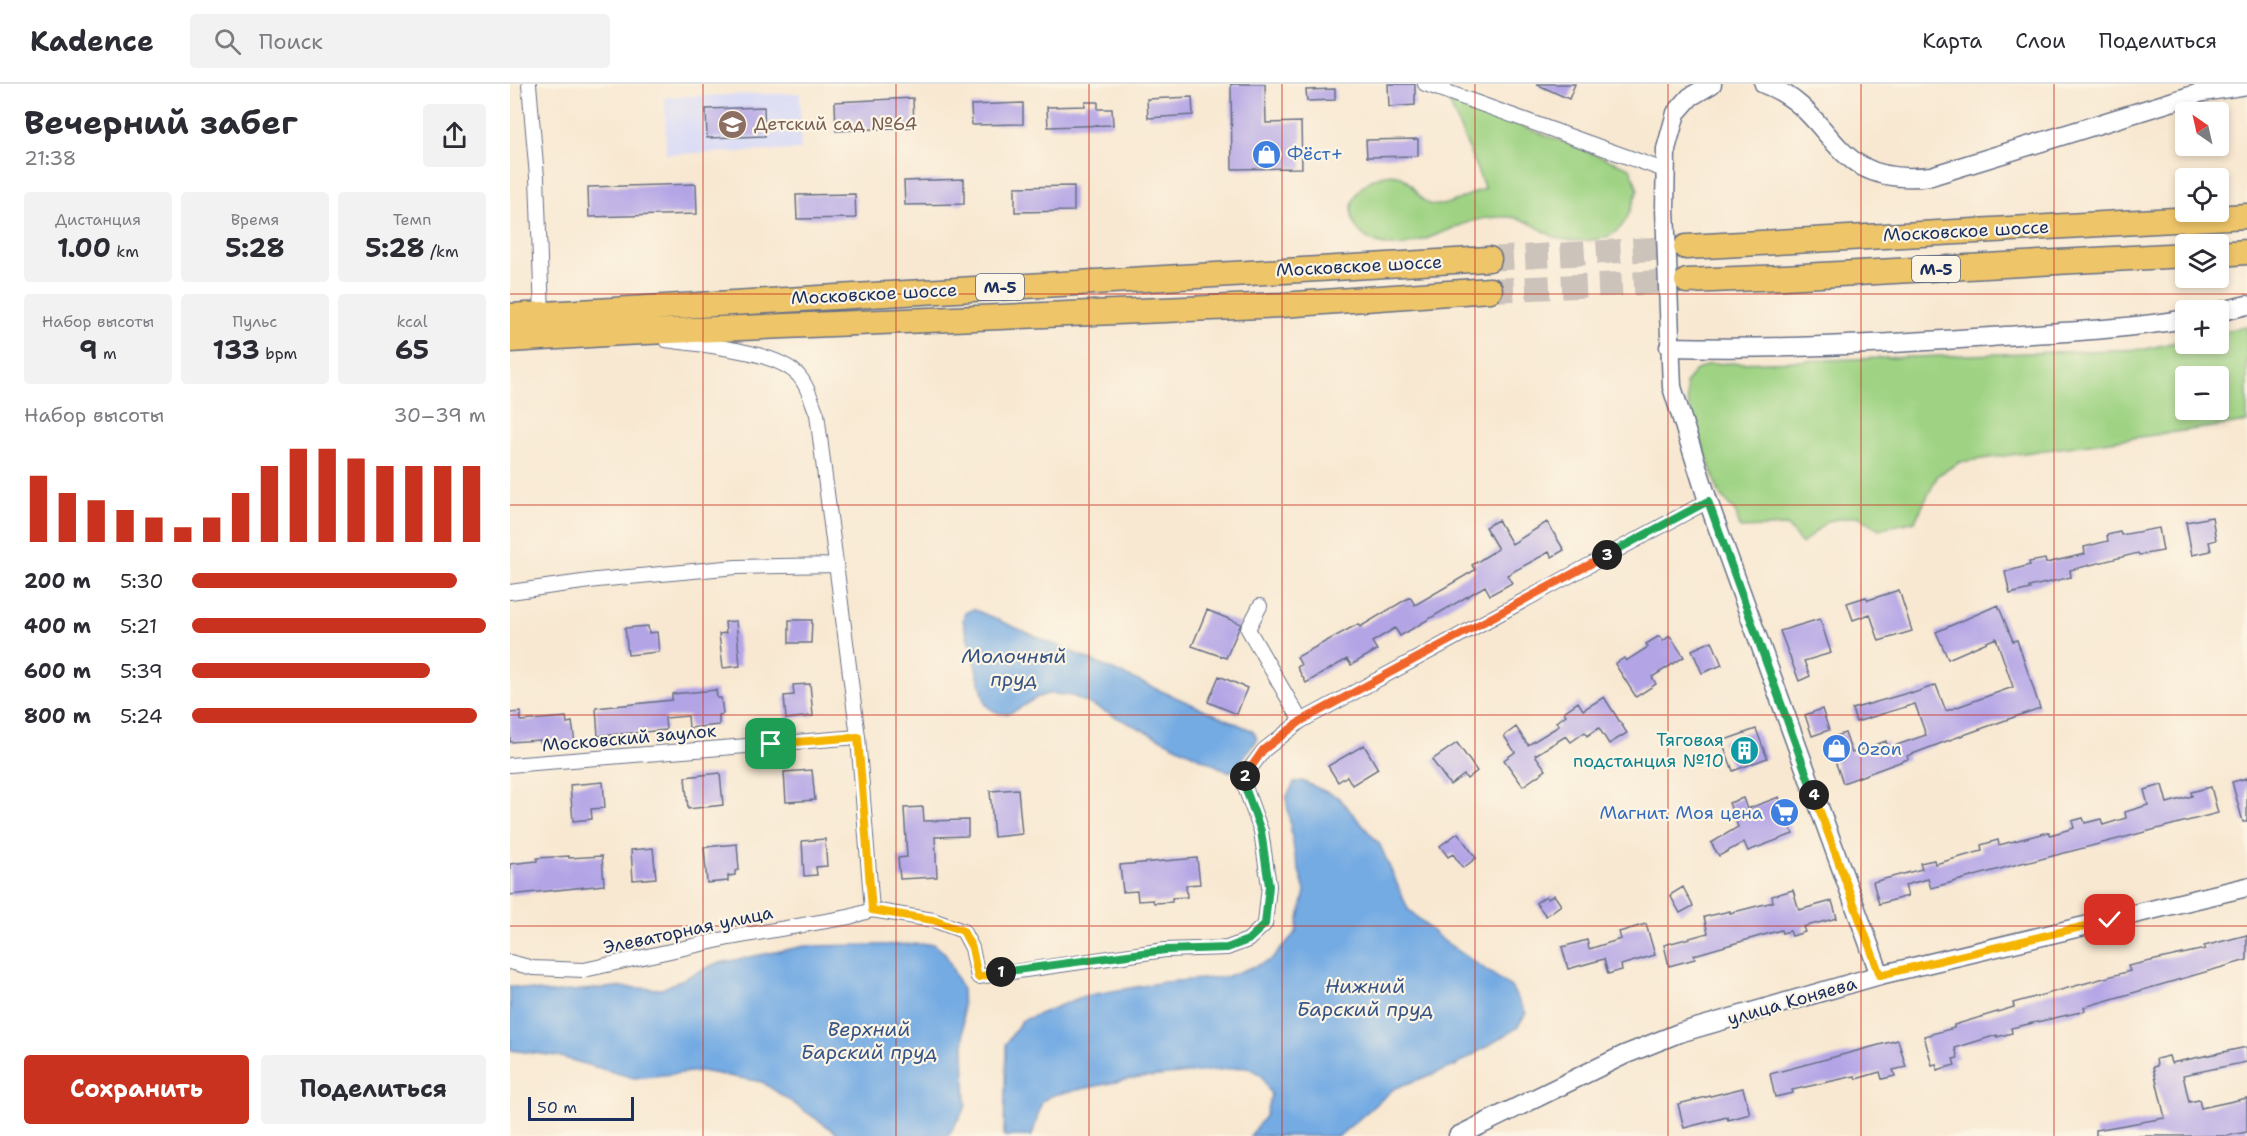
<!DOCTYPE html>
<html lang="ru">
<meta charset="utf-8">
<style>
body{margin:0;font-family:"Shantell Sans",sans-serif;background:#f2f2f3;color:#2b2b33;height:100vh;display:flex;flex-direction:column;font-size:22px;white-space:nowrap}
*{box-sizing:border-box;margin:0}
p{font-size:20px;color:#7c7c81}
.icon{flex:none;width:33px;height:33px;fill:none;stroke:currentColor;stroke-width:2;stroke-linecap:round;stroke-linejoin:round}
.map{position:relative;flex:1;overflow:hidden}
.drawer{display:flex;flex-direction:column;background:#fff;width:510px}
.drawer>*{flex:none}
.needle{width:39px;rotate:326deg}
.tools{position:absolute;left:1665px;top:18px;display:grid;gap:12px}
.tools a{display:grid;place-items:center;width:54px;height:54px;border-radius:6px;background:#fff;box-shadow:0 3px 9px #0003;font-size:30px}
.scale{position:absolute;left:18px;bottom:15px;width:106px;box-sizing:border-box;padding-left:6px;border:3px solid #1b2f5e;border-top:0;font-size:16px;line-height:21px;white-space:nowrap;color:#1b2f5e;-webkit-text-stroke:4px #fcf5e5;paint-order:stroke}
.pin{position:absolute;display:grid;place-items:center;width:51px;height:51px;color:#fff;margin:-26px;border-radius:12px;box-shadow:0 3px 9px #0006}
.km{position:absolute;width:30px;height:30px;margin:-15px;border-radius:50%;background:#222;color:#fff;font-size:16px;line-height:30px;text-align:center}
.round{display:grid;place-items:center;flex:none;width:63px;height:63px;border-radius:6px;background:#f2f2f3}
.overview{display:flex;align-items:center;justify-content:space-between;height:102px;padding:0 24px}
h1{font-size:33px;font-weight:700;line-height:45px}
.figures{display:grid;grid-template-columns:repeat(3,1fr);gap:9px;height:102px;padding:6px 24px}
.figures div{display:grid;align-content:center;border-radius:6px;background:#f2f2f3;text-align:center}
.figures b{font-size:26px;font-weight:700}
.figures small{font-size:16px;font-weight:400}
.figures p{font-size:16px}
.chart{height:168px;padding:12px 24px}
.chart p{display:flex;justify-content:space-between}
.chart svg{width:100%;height:108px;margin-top:6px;stroke:#c8321e;stroke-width:6}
.primary-button{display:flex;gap:12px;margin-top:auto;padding:12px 24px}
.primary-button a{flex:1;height:69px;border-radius:6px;background:#c8321e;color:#fff;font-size:24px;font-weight:700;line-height:69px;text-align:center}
.primary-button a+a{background:#f2f2f3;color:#2b2b33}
ul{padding:0 24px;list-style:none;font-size:20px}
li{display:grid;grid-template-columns:96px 72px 1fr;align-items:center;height:45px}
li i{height:15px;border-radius:8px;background:#c8321e}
header{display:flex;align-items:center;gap:36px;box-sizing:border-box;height:84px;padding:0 30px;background:#fff;border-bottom:2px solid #e1e1e2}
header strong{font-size:28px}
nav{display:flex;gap:33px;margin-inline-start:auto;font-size:21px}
.search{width:420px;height:54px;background:#f2f2f3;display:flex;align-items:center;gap:15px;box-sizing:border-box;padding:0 21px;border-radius:6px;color:#7c7c81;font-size:22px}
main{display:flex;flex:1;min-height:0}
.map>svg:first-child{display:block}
</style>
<header>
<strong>Kadence</strong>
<div class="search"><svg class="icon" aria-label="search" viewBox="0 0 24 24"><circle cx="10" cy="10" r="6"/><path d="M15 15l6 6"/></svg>Поиск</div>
<nav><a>Карта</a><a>Слои</a><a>Поделиться</a></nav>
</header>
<main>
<section class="drawer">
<div class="overview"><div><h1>Вечерний забег</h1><p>21:38</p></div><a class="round"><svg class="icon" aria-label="share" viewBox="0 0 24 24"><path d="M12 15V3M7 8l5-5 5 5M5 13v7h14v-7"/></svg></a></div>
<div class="figures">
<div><p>Дистанция</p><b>1.00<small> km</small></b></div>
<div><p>Время</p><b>5:28</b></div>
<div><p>Темп</p><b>5:28<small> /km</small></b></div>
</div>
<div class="figures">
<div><p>Набор высоты</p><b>9<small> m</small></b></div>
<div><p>Пульс</p><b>133<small> bpm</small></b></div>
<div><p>kcal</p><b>65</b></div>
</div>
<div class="chart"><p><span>Набор высоты</span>30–39 m</p>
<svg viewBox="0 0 160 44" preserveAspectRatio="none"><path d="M5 44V17M15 44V24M25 44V27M35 44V31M45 44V34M55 44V38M65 44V34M75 44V24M85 44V13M95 44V6M105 44V6M115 44V10M125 44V13M135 44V13M145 44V13M155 44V13"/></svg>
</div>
<ul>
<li><b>200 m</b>5:30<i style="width:90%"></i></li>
<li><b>400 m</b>5:21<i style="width:100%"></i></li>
<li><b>600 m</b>5:39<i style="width:81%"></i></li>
<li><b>800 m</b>5:24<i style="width:97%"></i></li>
</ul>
<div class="primary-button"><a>Сохранить</a><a>Поделиться</a></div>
</section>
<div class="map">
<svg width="1737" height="1052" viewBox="0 0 1737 1052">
<rect width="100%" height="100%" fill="#fcf5e5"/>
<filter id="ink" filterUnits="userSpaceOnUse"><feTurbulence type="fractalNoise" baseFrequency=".0167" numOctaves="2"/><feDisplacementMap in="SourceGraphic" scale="12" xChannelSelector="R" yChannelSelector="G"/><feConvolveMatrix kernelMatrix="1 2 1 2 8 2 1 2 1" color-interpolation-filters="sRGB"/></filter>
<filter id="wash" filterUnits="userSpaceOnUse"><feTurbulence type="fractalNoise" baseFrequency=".008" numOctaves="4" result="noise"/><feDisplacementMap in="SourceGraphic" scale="24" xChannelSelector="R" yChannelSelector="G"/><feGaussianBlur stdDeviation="1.35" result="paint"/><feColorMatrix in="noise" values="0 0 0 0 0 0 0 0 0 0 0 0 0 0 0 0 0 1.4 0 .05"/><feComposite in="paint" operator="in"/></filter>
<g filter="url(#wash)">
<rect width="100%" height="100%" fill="#f8e8d1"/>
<path fill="#d5d8f9" d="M290 9 291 66 156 70 155 13Z"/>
<path fill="#9fd383" stroke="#5d8170" stroke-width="1.5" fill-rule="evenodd" d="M937 13 1120 84 1128 106C1120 125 1118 145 1096 153 1083 158 1060 158 1047 154 1033 149 1021 136 1006 134 998 132 986 133 978 134 945 137 906 168 874 161 832 152 831 105 871 92 902 82 903 118 923 121 940 123 959 109 975 105Z
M1737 242V338L1450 378 1428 391 1405 437 1369 445 1348 432 1317 437 1292 460 1277 442 1230 444 1226 429 1209 409 1178 319 1176 299 1185 287 1199 280 1636 265 1675 256 1676 260H1708L1709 248ZM1676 292H1708V326H1676Z"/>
<path fill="#74abe3" stroke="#486da0" stroke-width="1.5" d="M463 525 741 646 745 650 747 656 725 684 719 688 563 612C555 612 546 609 539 610 513 613 501 645 476 621L453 536 455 529Z
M792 697 828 713 870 761 898 825 931 855 1001 903 1016 929 1007 944 945 982 885 1004 829 1052H740L755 1032 761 1011 751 991 737 983 620 995 543 1011 532 1017 522 1052H494L496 960 511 937 574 912 655 898 716 893 761 876 786 848 795 807 785 772 776 714 784 699Z
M423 860 435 869 452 905 456 1022 438 1052H328L324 1047 252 998 191 987 124 994 47 972 0 966V902L39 909 106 903 152 905 205 880 295 862Z"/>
<g id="blocks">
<path fill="#b3a4e6" d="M721 0H755L756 39 791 38 792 84 722 85Z
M878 0H905V21L879 23Z
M1026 0H1065L1059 15Z
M825 5V16L797 17 796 6Z
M682 13 683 31 638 34 637 15Z
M403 14 404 43 326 47 325 18Z
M575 18H588V25H602L603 41 538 43 537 23 575 22Z
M513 19V40L462 41 461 21Z
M254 23 255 52 197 54 196 25Z
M908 55V72L857 73 856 56Z
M454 95V120L395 121 394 97Z
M186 100 187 130 79 133 78 103Z
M564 102V127L505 128V103Z
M345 110 346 134 287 135 286 111Z
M1702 433 1706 456 1699 458 1701 467 1682 471 1676 438Z
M988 436 1002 460 1037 438 1054 466 1042 473 1039 468 997 491 1002 499 980 511 975 502 890 552 885 544 862 558 867 566 841 581 837 575 796 599 787 583 791 581 787 573 848 540 850 543 900 513 905 521 965 486 962 481 988 465 975 443Z
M1649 444 1653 467 1629 471 1628 469 1560 486 1561 493 1519 503 1520 505 1500 510 1495 488 1520 481 1519 478 1535 475 1536 479 1575 470 1574 463 1598 457 1597 451 1610 448 1611 451Z
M1389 506 1402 547 1369 557 1360 530 1343 536 1337 519 1356 513 1358 516Z
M1488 521 1503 557 1507 556 1530 624 1445 654 1397 672 1398 675 1333 699 1317 655 1335 649 1342 669 1376 657 1378 664 1416 651 1405 620 1346 638 1342 625 1401 608V610L1426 601 1436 627 1503 603 1486 554 1438 575 1426 548Z
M697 526 731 540 716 574 682 562Z
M1310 535 1321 569 1294 577 1300 592 1289 597 1270 547Z
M279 536H302L301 559H279Z
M226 537 230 582 213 584 209 550 216 549 215 538Z
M138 542 139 549 147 548 149 568 118 571 115 544Z
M1149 552 1153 557 1160 552 1174 573 1142 593 1146 600 1126 613 1105 580 1114 574 1116 577 1138 563 1136 560Z
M1202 557 1212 581 1192 589 1182 566Z
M709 592 737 604 727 630 698 618Z
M300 600 303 632 276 635 274 612 284 611 283 601Z
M206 606 207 614H211L213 630 209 631V641L179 644 178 632 155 634 156 646 88 652 86 624 162 616V610Z
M1094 613 1117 649 1099 660 1089 644 1077 652 1075 648 1061 658 1056 652 1025 671 1036 686 1013 702 994 676 1005 668 994 652 1006 643 1018 661 1049 642 1046 638 1056 631 1054 628 1068 618 1073 626Z
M1312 625 1319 646 1302 652 1295 631Z
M11 628V637L56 633 57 639 62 638 65 659 48 661 47 657 30 658V656L0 658V629Z
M1246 645 1257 674 1223 687 1212 657Z
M947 659 967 687 957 695 954 691 940 701 922 676Z
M854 661 868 685 842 701 837 692 828 698 818 682Z
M302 686 305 716 276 718 274 688Z
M210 689 213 721 178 725 175 693Z
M1737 694V738H1733L1722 698Z
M93 698 95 724 81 725 82 735 63 737 60 701Z
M1652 701 1657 719 1682 712 1681 708 1701 703 1708 729 1516 779 1515 778 1421 804 1418 795 1395 801 1398 812 1369 820 1363 798 1412 785 1410 779 1424 776 1425 780 1472 767 1471 761 1488 756 1489 761 1539 748 1540 751 1564 744 1562 737 1573 734 1575 739 1591 735 1593 741 1616 734 1615 728 1638 721 1634 706Z
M508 705 512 750 484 753 480 707Z
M1269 713 1283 750 1238 767 1234 758 1209 772 1201 759 1228 743 1219 719 1233 714 1237 725Z
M413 723 414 737 458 736V752L425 753 427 793 390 795 388 774 397 773 394 724Z
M948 749 966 774 953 784 943 770 938 773 930 762Z
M315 755 317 782 306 783 307 791 294 792 292 757Z
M227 760 229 786 225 787V791L218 792V797L197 799 194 763Z
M143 764 146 794 123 796 121 766Z
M59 772V774L92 772 94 801 0 811V780L27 777V774Z
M687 774 690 800 676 801 677 813 662 814V818L644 819 643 816 628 817 627 807 613 808 610 781Z
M1173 803 1183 822 1170 829 1160 811Z
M1283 806 1289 826 1322 817 1327 834 1293 843 1295 848 1282 852 1280 847 1272 849 1271 846 1184 871 1185 875 1159 882 1154 861 1198 849 1194 833 1220 827V829L1263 818 1262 812Z
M1044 811 1051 821 1036 832 1026 819 1036 812 1038 815Z
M1136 840 1145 871 1111 881 1112 886 1098 890 1094 875 1058 885 1052 863 1077 856 1079 865 1111 855 1109 848Z
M1737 851V876L1574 923 1575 927 1501 944 1502 949 1487 953V951L1445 964 1448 974 1443 975 1445 981 1427 986 1426 980 1422 981 1414 952 1444 944V941L1504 923 1503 919 1620 887 1618 882 1695 865 1694 862Z
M1388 956 1396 983 1383 986 1385 992 1372 995 1370 988 1346 995 1345 992 1282 1006 1283 1009 1265 1013 1260 990Z
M1737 963V978L1673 991 1679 1018 1689 1016 1691 1024 1737 1014V1048L1717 1052H1586V1046L1655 1034 1643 983 1647 982 1646 975 1659 972 1661 979Z
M1233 1004 1240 1030 1218 1036 1217 1033 1174 1044 1168 1020Z"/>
</g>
</g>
<g filter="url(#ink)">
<use href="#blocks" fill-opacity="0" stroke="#687086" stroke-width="1.5"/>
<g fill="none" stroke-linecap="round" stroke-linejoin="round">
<path stroke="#ccc3ba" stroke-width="24" stroke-dasharray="24 12" stroke-linecap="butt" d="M979 175 1176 163
M980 206 1177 197"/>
<defs>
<path id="minor" d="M19 0 27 93 32 230
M915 0 1154 86
M156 256C190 261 267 266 289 292 298 302 302 318 307 330L348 653 362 826 423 836 453 847 462 864 468 893 655 866 717 864 738 856 755 840 759 802 751 747 732 695 754 666 791 637 1198 417
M0 508 87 496 226 483 326 481
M750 522 738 545 791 637
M0 681 348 653
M0 878 23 884 74 886 219 854 339 833 362 826"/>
<path id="tertiary" d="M1202 0 1180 13 1166 29 1156 65 1155 125 1162 303 1198 417 1370 891
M1254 0C1329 28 1316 104 1421 92L1693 8 1737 1
M1708 228 1737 221
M1159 263C1266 266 1374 260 1481 253 1546 248 1611 246 1676 235
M948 1052 1114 971 1169 949 1370 891 1737 803"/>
<path id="trunk" d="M1176 163 1737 132
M1708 170 1737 168
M1177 197 1274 193 1676 171
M0 232 979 175
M0 256 112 249 772 221 980 206"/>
</defs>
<use href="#minor" stroke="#687086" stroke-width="16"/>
<use href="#tertiary" stroke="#687086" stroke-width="21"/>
<use href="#trunk" stroke="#687086" stroke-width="27"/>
<use href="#minor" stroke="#fff" stroke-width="14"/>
<use href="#tertiary" stroke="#fff" stroke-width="18"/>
<use href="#trunk" stroke="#eec569" stroke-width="24"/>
</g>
</g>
<g fill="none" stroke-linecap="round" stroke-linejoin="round" filter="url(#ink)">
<defs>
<path id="split-1" d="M261 660 348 653 362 826 423 836 453 847 462 864 468 893 491 888"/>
<path id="split-2" d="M491 888 655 866 717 864 738 856 755 840 759 802 751 747 732 695 735 692"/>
<path id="split-3" d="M735 692 753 666 791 637 1097 471"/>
<path id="split-4" d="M1097 471 1198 417 1304 711"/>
<path id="split-5" d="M1304 711 1370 891 1600 836"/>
</defs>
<use href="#split-1" stroke="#fff" stroke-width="12"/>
<use href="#split-2" stroke="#fff" stroke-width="12"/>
<use href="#split-3" stroke="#fff" stroke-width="12"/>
<use href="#split-4" stroke="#fff" stroke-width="12"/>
<use href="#split-5" stroke="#fff" stroke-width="12"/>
<use href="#split-1" stroke="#f5b400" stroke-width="8"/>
<use href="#split-2" stroke="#22a559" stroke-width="8"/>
<use href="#split-3" stroke="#f0652b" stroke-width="8"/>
<use href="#split-4" stroke="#22a559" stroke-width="8"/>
<use href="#split-5" stroke="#f5b400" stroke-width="8"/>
</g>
<path fill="none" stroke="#c8321e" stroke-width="1.5" stroke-opacity="0.55" d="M193 0V1052M386 0V1052M579 0V1052M772 0V1052M965 0V1052M1158 0V1052M1351 0V1052M1544 0V1052M0 210H1737M0 421H1737M0 631H1737M0 842H1737"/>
<defs>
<symbol id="school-disc" viewBox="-11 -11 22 22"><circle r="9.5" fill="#8d6e63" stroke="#fcf5e5"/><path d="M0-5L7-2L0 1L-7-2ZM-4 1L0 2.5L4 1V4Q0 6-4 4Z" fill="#fff"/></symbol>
<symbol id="shop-disc" viewBox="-11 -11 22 22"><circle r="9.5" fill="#3f7fe0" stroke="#fcf5e5"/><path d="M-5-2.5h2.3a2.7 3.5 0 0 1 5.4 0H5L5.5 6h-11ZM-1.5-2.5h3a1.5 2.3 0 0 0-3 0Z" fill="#fff"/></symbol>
<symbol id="building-disc" viewBox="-11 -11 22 22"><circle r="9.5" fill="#0f9aa8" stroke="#fcf5e5"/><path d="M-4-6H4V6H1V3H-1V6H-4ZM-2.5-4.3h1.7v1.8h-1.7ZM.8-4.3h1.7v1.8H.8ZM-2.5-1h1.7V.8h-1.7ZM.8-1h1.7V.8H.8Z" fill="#fff"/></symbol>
<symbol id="supermarket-disc" viewBox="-11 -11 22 22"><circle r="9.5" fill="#3f7fe0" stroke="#fcf5e5"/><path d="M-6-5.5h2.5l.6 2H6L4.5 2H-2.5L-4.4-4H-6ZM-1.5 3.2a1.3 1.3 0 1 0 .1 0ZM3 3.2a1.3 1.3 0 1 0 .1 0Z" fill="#fff"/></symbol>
</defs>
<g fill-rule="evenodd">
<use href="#school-disc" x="206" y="24" width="33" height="33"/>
<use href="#shop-disc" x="740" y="54" width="33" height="33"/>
<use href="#shop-disc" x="1310" y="648" width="33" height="33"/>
<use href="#building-disc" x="1218" y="650" width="33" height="33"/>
<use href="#supermarket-disc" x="1258" y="712" width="33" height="33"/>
</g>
<g text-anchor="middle" stroke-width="4.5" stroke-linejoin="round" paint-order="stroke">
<g fill="#fcf5e5" stroke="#5e6a86" stroke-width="1.5">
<rect x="1402" y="172" width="48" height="26" rx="4.5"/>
<rect x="466" y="190" width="48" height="26" rx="4.5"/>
</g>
<g font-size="16" font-weight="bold" fill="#1b2f5e">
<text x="1426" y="191">М-5</text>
<text x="490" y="209">М-5</text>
</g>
<g font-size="18" fill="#785e54" stroke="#fcf5e5" text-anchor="start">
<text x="244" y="46">Детский сад №64</text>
</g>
<g font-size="18" fill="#366cbe" stroke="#fcf5e5" text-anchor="start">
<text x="777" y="76">Фёст+</text>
<text x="1347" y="671">Ozon</text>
<text x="1253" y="735" text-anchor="end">Магнит. Моя цена</text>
</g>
<g font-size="18" fill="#1b2f5e" stroke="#fcf5e5">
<text transform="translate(1456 147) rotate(-3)" y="6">Московское шоссе</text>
<text transform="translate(849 182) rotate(-3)" y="6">Московское шоссе</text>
<text transform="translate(364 210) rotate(-3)" y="6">Московское шоссе</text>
<text transform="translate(119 654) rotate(-5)" y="6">Московский заулок</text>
<text transform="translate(178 846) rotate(-12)" y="6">Элеваторная улица</text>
<text transform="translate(1282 917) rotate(-16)" y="6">улица Коняева</text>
</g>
<g font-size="18" fill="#0d838f" stroke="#fcf5e5" text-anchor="end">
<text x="1214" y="662">Тяговая<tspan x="1214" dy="21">подстанция №10</tspan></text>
</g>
<g font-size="20" font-style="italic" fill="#365486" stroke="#fcf5e5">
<text x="504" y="579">Молочный<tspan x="504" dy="23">пруд</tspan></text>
<text x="855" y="909">Нижний<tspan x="855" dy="23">Барский пруд</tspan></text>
<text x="359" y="952">Верхний<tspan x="359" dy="23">Барский пруд</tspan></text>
</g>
</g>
</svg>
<div class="tools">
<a><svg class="needle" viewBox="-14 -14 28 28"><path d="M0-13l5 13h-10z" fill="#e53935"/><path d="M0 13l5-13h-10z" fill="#7c7c81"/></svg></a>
<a><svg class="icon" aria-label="locate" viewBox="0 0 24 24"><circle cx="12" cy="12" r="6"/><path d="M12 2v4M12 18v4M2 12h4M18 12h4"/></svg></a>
<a><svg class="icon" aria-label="layers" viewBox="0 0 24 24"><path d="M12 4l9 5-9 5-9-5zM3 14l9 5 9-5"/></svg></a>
<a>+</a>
<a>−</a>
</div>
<div class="scale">50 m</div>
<div class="pin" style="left:261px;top:660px;background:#1e9e55"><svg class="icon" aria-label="arrive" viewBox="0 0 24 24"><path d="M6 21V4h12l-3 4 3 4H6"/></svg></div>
<div class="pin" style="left:1600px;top:836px;background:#d93025"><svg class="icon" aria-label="check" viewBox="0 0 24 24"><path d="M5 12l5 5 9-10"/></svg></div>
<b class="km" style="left:491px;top:888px">1</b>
<b class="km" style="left:735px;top:692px">2</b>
<b class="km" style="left:1097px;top:471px">3</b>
<b class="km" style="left:1304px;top:711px">4</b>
</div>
</main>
